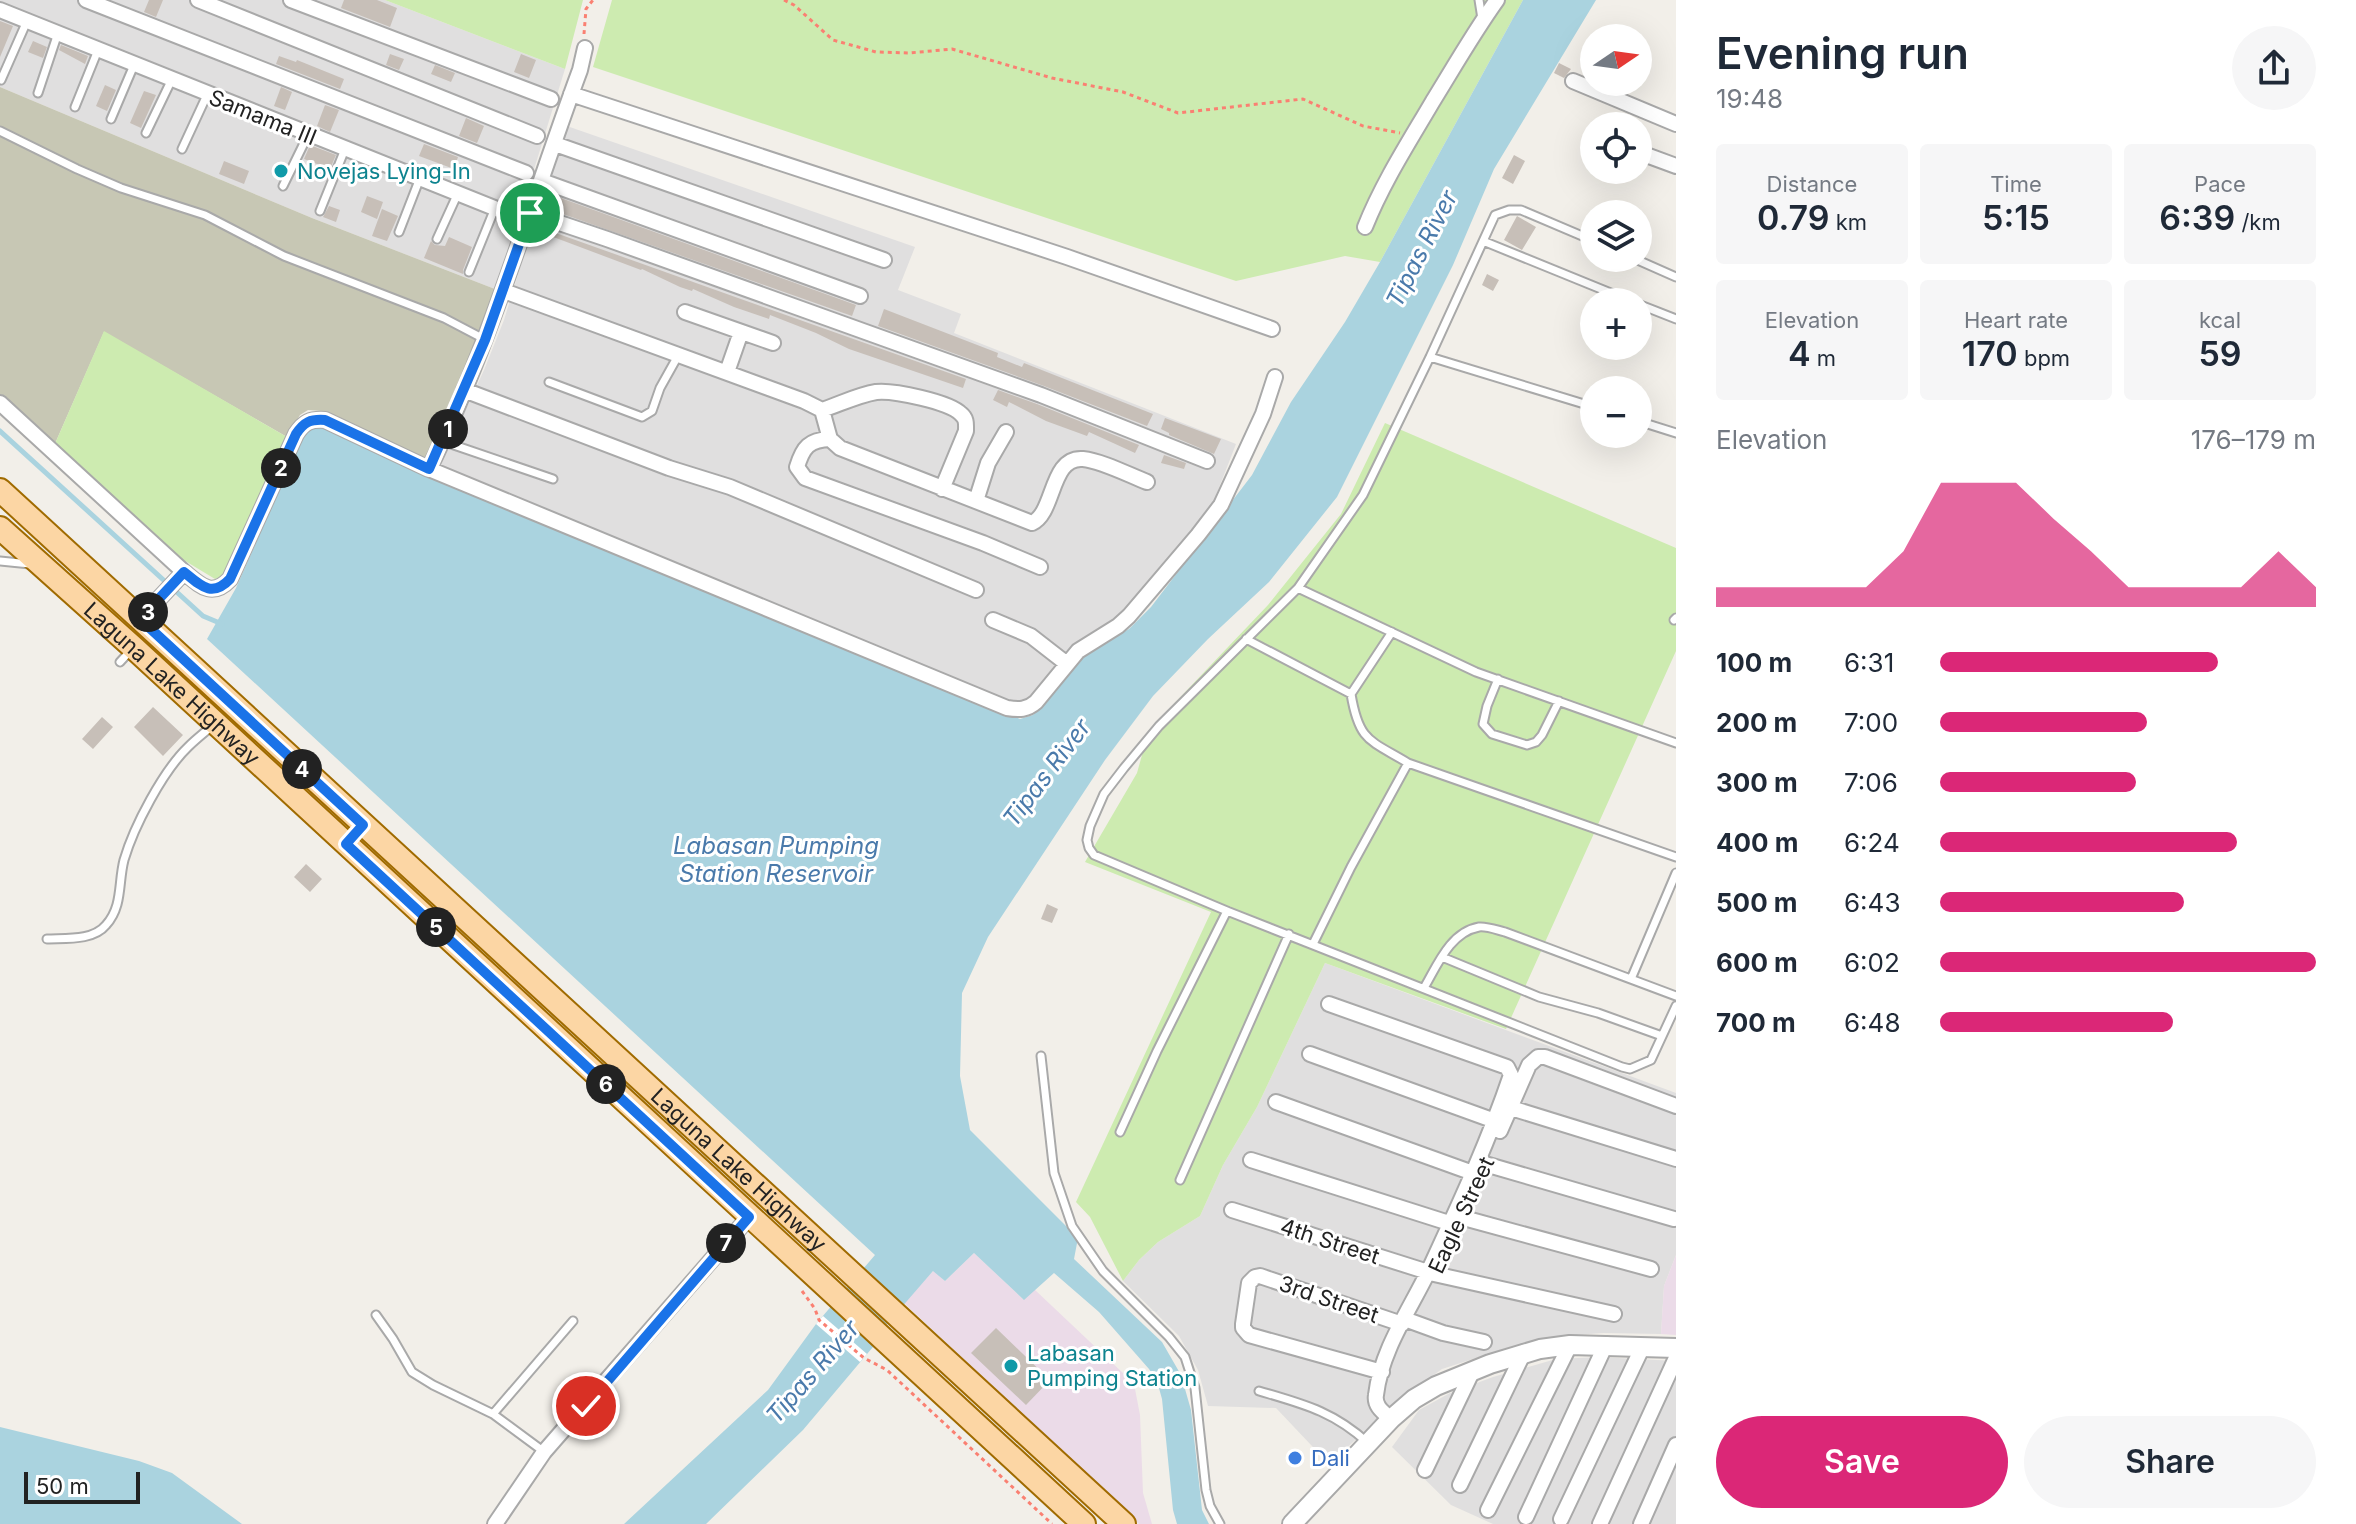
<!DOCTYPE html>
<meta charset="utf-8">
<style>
body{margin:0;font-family:Inter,sans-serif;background:#f6f6f7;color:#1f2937;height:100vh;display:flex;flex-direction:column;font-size:30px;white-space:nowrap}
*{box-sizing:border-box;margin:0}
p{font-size:26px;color:#747a83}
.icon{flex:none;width:44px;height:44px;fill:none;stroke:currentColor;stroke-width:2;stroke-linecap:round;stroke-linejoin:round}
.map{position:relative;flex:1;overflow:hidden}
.sheet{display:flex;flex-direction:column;background:#fff;width:680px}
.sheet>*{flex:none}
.needle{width:52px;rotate:77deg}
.fabs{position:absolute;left:1580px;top:24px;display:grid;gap:16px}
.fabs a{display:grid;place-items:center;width:72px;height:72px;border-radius:50%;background:#fff;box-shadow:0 8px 32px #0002;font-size:40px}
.scale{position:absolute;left:24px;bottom:20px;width:116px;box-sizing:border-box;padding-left:8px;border:4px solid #222;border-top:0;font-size:22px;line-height:28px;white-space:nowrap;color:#222;-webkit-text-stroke:6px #fff;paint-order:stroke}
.pin{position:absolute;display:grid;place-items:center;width:68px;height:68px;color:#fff;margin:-34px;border:4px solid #fff;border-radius:50%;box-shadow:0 2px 8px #0007}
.km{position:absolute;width:40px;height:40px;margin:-20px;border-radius:50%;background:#222;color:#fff;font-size:22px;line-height:40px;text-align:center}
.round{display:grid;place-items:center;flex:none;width:84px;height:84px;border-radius:42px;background:#f6f6f7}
.overview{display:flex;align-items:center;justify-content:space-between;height:136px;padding:0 40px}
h1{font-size:44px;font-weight:600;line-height:60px}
.figures{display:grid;grid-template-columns:repeat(3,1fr);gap:12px;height:136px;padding:8px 40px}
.figures div{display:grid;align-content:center;border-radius:8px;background:#f6f6f7;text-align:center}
.figures b{font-size:34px;font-weight:600}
.figures small{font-size:22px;font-weight:400}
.figures p{font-size:22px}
.chart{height:224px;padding:16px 40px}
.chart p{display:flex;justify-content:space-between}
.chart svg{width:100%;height:144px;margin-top:8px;fill:#db2777;opacity:.7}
.primary-button{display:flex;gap:16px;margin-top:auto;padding:16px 40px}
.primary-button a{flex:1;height:92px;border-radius:48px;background:#db2777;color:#fff;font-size:32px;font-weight:600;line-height:92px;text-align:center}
.primary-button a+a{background:#f6f6f7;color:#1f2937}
ul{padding:0 40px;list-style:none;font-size:26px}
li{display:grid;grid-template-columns:128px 96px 1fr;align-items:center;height:60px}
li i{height:20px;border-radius:10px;background:#db2777}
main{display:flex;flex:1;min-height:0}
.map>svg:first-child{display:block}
</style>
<main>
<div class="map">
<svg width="1676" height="1524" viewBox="0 0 1676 1524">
<rect width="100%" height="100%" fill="#f2efe9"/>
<path fill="#e0dfdf" d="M0 0H385L565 69 527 192 500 291 312 218 0 87Z
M564 125 915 247 898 290 961 314 954 333 1236 444 1213 503 1198 525 1123 612 1072 648 1032 696 1019 703 986 693 439 468 484 370 504 320Z
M1325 963 1676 1093V1255L1664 1286 1661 1334 1603 1333 1561 1336 1510 1347 1442 1369 1399 1400 1329 1464 1276 1408 1208 1406 1198 1370 1179 1336 1123 1281 1139 1260 1158 1242 1200 1216 1223 1165 1257 1107Z
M1599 1357 1676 1361V1524H1493L1451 1505 1392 1447 1419 1410 1450 1393 1493 1377 1556 1359Z"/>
<path fill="#ebdbe8" d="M974 1253 1023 1299 1034 1289 1124 1374 1135 1389 1140 1415 1143 1493 1152 1524H1139L904 1303 934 1270 945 1281Z
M1676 1255V1335L1661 1334 1664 1286Z"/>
<path fill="#c7c7b4" d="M0 87 312 218 500 291 426 460 321 411 308 410 300 415 287 437 104 332 54 446 0 395Z"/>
<path fill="#cdebb0" d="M385 0H583L565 69Z
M612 0H1523L1380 262 1345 256 1236 281 593 67Z
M104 331 287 437 223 576 215 579 177 556 54 446Z
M1385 423 1676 548V651L1506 1029 1325 963 1257 1107 1223 1165 1200 1216 1158 1242 1139 1260 1123 1281 1090 1217 1076 1202 1211 912 1085 862 1137 773 1149 730 1268 605 1341 514Z"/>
<path fill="#aad3df" d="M1523 0H1596L1494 169 1453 265 1337 497 1269 582 1208 639 1153 696 1105 760 988 937 962 993 960 1076 970 1130 1078 1238 1074 1259 1162 1342 1181 1375 1191 1410 1202 1510 1209 1524H1177L1173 1510 1162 1399 1157 1381 1149 1369 1099 1312 1054 1273 1024 1300 974 1253 945 1281 933 1271 881 1331 878 1341 803 1430 706 1524H624L768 1390 816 1324 875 1255 207 639 236 588 301 440 307 431 317 426 1020 719 1033 715 1091 649 1129 629 1151 607 1252 475 1291 402 1345 322 1380 262Z
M0 1427 139 1461 172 1473 242 1524H0Z"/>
<path fill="#fff" d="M823 1316 867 1354 860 1362 816 1324Z"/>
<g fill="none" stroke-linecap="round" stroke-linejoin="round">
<path stroke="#aad3df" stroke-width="5" d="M0 431 203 616 222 624"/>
</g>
<path fill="#c7bfb8" d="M149 0H163L156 17 144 12Z
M344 0H377L397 8 390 27 341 8Z
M0 21 13 26 0 57Z
M33 41 47 47 43 58 28 52Z
M61 45 88 56 85 64 59 50Z
M390 54 404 59 399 70 386 65Z
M521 54 536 60 529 78 514 72Z
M279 56 296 62 297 60 344 79 340 89 276 64Z
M1559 63 1571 69 1564 78 1554 73Z
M435 65 455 73 451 82 431 74Z
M105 85 116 90 107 111 96 106Z
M281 87 292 92 285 110 274 106Z
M144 91 156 95 141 128 130 123Z
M325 105 339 110 330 132 317 126Z
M466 118 484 126 477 143 459 136Z
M424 144 458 157 454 169 419 156Z
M310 145 336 155 330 169 304 159Z
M1514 155 1525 161 1513 184 1502 178Z
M224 161 249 171 244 184 219 174Z
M547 193 856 305 852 316 543 207Z
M367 196 383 202 377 219 361 212Z
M329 206 340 210 336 222 323 217Z
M382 209 398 216 387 241 372 236Z
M1517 216 1536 227 1522 250 1504 240Z
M536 226 966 379 963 388 849 349 816 333 770 315 769 319 734 307 693 289 692 291 680 287 642 269 641 270 556 238 534 232Z
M449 237 472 247 463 270V274L424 258 431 241 435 245 445 246Z
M1487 274 1499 280 1493 291 1482 285Z
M884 309 998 353 997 357 1022 367 1024 363 1153 414 1147 426 1044 386 878 326Z
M998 390 1037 404 1139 445 1135 453 1089 432 1087 436 1046 421 1009 402 1007 407 993 400Z
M1165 418 1221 439 1214 454 1169 435V433L1161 429Z
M1164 455 1186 463 1184 469 1161 463Z
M153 707 183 735 163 756 134 727Z
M102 717 113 727 93 749 82 739Z
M306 864 322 879 310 892 294 877Z
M1047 904 1058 909 1052 923 1041 919Z
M996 1328 1050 1380 1026 1405 971 1353Z"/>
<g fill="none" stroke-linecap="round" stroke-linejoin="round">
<defs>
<path id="service" d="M1479 0 1482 19
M1 80 27 21
M38 93 58 33
M75 107 98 50
M111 119 134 65
M0 131 77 169 121 188 205 215 284 256 444 318 484 339
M146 133 172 79
M182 149 207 95
M283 186 308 135
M320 211 345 149
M399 232 420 178
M437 239 458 193
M1483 241 1633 302
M1594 241 1521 210H1509L1495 215 1430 357 1363 495 1298 588 1159 726 1124 768 1104 794 1090 826 1087 840 1089 848 1094 855 1227 911 1622 1067 1630 1069 1651 1060 1676 1006
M1633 258 1676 277
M469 272 495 208
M1638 304 1676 319
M1430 357 1594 407
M549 382 642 417 652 411 660 388 679 354
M1638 421 1676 433
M442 441 553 479
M0 561 30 564
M1298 588 1476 672 1676 743
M1674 620 1676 618
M1246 639 1351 694C1359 742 1370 740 1408 763L1351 867 1313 944
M120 662 132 649
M1498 679 1487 706 1483 724 1492 734 1527 745 1536 742 1542 735 1559 701
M1351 694 1392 632
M1408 763 1676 857
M47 939C65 938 93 941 106 925 123 906 118 883 124 860 134 826 163 771 188 747 196 739 204 733 212 726
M1442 957 1539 997 1598 1013 1662 1036
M1631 979 1676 873
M1424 988C1437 966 1450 932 1479 927 1486 926 1497 930 1505 932L1676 996
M1041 1056 1054 1173 1072 1226 1103 1271 1169 1337 1185 1357 1195 1388 1206 1490 1210 1506 1220 1524
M1120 1132 1157 1051 1227 911
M1180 1180 1289 934
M376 1315 393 1339 412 1372 433 1385 493 1414
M1259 1391C1303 1404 1333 1411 1368 1443
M543 1451 493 1414 573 1321"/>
<path id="minor" d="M86 0 526 173
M198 0 537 136
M291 0 551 99
M0 10 527 221
M1573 81 1676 124
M571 94 1067 257 1272 329
M555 144 884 260
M1638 152 1676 166
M542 181 860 296
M530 213 607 239 1041 395 1207 461
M1365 227C1383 182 1409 142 1433 101 1454 67 1474 32 1497 0
M504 291 804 401 822 410 830 439 840 448 1032 523C1055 513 1050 456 1083 459 1102 461 1129 475 1147 482
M685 312 773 343
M727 372 741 332
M464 390 669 468 730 487 976 590
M0 403 184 572C201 586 212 598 230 579L296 434C304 422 310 419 325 420L429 469 1007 708C1019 710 1027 710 1036 702L1078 651 1118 626 1129 616 1198 535 1221 505 1263 414 1275 377
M822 410C840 404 858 395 876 392 893 390 950 402 961 414 967 419 966 424 966 431L942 489
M830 439C809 440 803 447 797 467L805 478 983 543 1040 567
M429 469C492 340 530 205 580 70L585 48
M976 501 988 463 1006 432
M140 619 184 572
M993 620 1031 636 1067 664
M1329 1004 1507 1067 1511 1075C1488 1143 1458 1207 1428 1272 1409 1311 1381 1351 1376 1395 1374 1406 1383 1412 1391 1419
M1310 1054 1495 1121
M1276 1102 1473 1173
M1511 1108 1676 1159
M1500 1131 1529 1065 1538 1057H1545L1676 1106
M1251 1160 1449 1223
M1485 1164 1674 1219
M1232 1210 1428 1272
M1460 1217 1651 1269
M1434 1274 1614 1314
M1410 1321 1443 1333 1484 1342
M1382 1372 1249 1335 1243 1328V1324L1249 1283 1255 1277 1260 1276 1402 1324
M1425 1470 1473 1370
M1460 1485 1524 1352
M1488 1510 1570 1345
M1526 1517 1606 1344
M1561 1519 1643 1346
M495 1524 544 1452 749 1217
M1600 1524 1676 1358
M1641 1524 1676 1445"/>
<path id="tertiary" d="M1292 1524 1391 1419 1414 1399 1436 1386 1490 1364 1540 1349 1570 1345 1676 1348"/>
<g id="primary">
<path id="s1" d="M0 490 1124 1524"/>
<path id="s2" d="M0 528 134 648 1084 1524"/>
</g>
</defs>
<use href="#service" stroke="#a9a9a9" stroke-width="11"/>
<use href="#minor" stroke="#a9a9a9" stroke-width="18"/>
<use href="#tertiary" stroke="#a9a9a9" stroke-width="22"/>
<use href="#primary" stroke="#a06b00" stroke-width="26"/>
<path stroke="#fa8072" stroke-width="3" stroke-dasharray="4 4" stroke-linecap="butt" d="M784 0 794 5 833 40 876 52 909 53 952 49 1052 78 1123 92 1178 113 1303 99 1363 126 1400 133
M584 34 586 9 593 0
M802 1291 815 1309 819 1320 864 1358 887 1370 1052 1524"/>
<use href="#service" stroke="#fff" stroke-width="7"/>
<use href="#minor" stroke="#fff" stroke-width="14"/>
<use href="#tertiary" stroke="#fff" stroke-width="18"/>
<use href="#primary" stroke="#fcd6a4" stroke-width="22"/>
</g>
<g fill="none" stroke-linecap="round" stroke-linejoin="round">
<defs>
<path id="route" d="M530 213 485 340 429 469 325 420C310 419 304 422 296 434L230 579C212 598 201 586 184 572L140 619 363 825 346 844 749 1217 586 1406"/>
</defs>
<use href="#route" stroke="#fff" stroke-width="16"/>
<use href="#route" stroke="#1a73e8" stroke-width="10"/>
</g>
<g fill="#0f9aa8" stroke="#fff" stroke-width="3">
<circle cx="281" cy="171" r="8"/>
<circle cx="1011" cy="1366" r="8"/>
</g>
<circle fill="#3f7fe0" stroke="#fff" stroke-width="3" cx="1295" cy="1458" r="8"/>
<g text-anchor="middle" stroke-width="6" stroke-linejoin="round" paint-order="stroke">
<g font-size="22" fill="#222" stroke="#fff">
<text transform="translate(263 117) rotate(22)" y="8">Samama Ⅲ</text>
<text dy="8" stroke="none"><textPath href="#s2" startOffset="232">Laguna Lake Highway</textPath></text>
<text dy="8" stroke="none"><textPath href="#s1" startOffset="1004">Laguna Lake Highway</textPath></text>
<text transform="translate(1461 1215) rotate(-65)" y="8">Eagle Street</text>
<text transform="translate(1330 1241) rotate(18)" y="8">4th Street</text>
<text transform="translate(1329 1299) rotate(19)" y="8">3rd Street</text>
</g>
<g font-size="22" fill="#0d838f" stroke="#fff" text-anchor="start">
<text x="297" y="179">Novejas Lying-In</text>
<text x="1027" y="1361">Labasan<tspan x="1027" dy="25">Pumping Station</tspan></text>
</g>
<g font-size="22" fill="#366cbe" stroke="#fff" text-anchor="start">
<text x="1311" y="1466">Dali</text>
</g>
<g font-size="24" font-style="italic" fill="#4a7aab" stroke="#fff">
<text transform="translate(1422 249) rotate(-63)" y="8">Tipas River</text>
<text transform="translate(1047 773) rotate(-53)" y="8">Tipas River</text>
<text x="776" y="854">Labasan Pumping<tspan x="776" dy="28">Station Reservoir</tspan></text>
<text transform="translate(813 1372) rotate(-49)" y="8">Tipas River</text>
</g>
</g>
</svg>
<div class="fabs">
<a><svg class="needle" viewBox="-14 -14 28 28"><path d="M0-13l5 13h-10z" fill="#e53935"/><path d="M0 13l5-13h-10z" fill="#747a83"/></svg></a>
<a><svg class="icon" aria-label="locate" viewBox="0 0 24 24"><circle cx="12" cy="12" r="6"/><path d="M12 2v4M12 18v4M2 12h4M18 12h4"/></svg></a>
<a><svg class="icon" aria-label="layers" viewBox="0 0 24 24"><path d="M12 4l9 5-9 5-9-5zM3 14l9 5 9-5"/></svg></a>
<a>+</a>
<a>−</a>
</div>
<div class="scale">50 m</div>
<div class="pin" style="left:530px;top:213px;background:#1e9e55"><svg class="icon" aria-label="arrive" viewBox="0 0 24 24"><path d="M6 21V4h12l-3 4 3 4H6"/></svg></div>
<div class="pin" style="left:586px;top:1406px;background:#d93025"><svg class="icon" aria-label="check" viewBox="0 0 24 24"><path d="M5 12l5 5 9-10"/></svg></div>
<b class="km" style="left:448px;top:429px">1</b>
<b class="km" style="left:281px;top:468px">2</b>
<b class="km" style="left:148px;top:612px">3</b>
<b class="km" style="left:302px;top:769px">4</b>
<b class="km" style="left:436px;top:927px">5</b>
<b class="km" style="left:606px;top:1084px">6</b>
<b class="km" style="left:726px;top:1243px">7</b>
</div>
<section class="sheet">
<div class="overview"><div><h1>Evening run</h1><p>19:48</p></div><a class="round"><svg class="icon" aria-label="share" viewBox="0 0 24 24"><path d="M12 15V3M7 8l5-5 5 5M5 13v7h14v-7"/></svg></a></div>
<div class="figures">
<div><p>Distance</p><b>0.79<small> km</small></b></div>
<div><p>Time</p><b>5:15</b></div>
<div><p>Pace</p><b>6:39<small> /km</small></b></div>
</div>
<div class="figures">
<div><p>Elevation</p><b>4<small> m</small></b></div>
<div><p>Heart rate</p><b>170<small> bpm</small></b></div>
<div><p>kcal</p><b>59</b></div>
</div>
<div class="chart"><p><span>Elevation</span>176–179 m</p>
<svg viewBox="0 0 160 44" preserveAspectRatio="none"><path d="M0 44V38L10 38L20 38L30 38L40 38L50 27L60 6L70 6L80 6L90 17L100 27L110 38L120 38L130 38L140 38L150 27L160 38V44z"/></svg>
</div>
<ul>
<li><b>100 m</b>6:31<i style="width:74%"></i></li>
<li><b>200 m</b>7:00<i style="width:55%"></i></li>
<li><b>300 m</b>7:06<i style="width:52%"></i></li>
<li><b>400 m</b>6:24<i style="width:79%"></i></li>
<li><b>500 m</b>6:43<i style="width:65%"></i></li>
<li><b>600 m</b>6:02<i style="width:100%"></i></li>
<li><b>700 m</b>6:48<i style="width:62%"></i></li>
</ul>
<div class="primary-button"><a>Save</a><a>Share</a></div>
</section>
</main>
